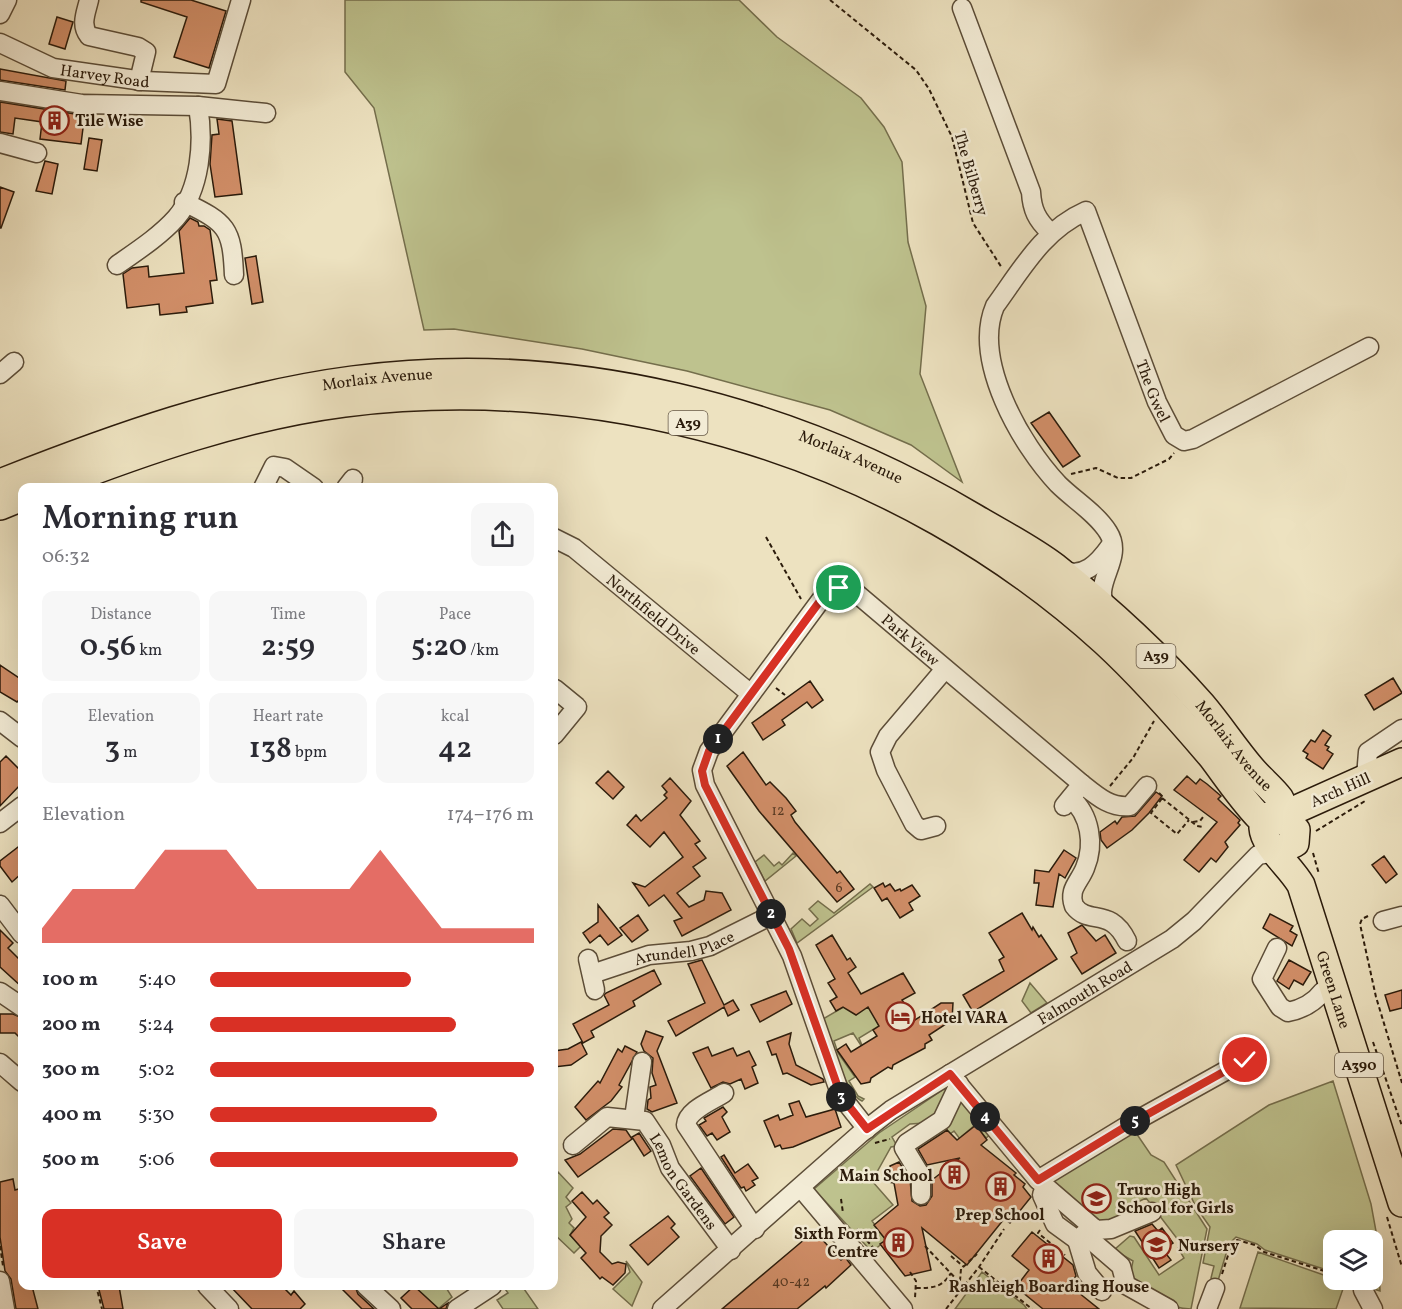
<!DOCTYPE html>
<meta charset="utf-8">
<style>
body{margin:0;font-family:Vollkorn,serif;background:#f7f7f7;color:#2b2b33;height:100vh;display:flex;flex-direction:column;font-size:22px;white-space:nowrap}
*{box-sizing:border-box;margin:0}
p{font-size:20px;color:#7c7c81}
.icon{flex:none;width:33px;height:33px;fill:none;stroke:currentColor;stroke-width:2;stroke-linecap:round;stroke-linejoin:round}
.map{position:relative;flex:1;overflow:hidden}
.sheet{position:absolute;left:18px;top:483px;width:540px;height:807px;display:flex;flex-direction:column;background:#fff;border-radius:12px;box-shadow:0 6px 24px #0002}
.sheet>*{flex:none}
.controls{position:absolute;left:1323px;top:1230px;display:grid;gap:12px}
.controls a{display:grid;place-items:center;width:60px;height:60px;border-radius:12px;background:#fff;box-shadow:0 6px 24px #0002;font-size:30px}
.pin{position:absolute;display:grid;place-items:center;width:51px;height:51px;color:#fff;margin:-26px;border:3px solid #fff;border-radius:50%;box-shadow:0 2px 6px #0007}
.km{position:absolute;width:30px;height:30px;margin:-15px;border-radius:50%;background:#222;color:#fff;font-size:16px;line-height:30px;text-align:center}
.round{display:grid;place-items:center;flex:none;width:63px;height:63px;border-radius:12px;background:#f7f7f7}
.summary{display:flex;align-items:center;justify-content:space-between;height:102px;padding:0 24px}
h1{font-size:33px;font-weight:600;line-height:45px}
.figures{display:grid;grid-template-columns:repeat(3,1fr);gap:9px;height:102px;padding:6px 24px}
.figures div{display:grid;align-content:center;border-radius:12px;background:#f7f7f7;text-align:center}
.figures b{font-size:30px;font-weight:600}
.figures small{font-size:16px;font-weight:400}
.figures p{font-size:16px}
.chart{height:168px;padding:12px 24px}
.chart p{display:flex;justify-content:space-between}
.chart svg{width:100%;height:108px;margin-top:6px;fill:#d93025;opacity:.7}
.primary-button{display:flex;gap:12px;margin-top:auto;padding:12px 24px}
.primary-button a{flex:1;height:69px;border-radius:12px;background:#d93025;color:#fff;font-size:24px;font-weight:600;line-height:69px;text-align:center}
.primary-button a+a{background:#f7f7f7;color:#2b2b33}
ul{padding:0 24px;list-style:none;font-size:20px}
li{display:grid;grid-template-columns:96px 72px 1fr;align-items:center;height:45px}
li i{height:15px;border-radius:8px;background:#d93025}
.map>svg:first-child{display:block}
</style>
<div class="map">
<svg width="1402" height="1309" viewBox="0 0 1402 1309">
<rect width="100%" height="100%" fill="#ede2c0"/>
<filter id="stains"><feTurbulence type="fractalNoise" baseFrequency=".00333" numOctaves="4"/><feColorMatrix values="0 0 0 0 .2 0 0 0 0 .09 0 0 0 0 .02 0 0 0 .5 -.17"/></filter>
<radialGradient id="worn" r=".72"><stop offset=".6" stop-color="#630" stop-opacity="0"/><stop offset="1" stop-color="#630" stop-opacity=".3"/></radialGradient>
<path fill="#bec28e" stroke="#746e4c" stroke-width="1.5" d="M345 0H739L777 37 861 98 884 127 902 162 908 242 926 306 920 374 962 482 911 445 830 410 687 371 582 349 454 329 424 330 374 108 345 72Z
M793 853 796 856 765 881 755 862 764 855 774 866 779 862 782 865Z
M870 884 873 887 797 943 791 929 802 919 810 926 818 919 809 909 818 901 834 913Z
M1030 983 1047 1003 1031 1013 1022 1001Z
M847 991 853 1001 866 995 879 1026 859 1038 864 1050 853 1033 834 1041 838 1053 855 1077 849 1081 858 1096 864 1099 862 1101C844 1093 831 1038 823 1019L842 1008 836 997Z
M1333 1081 1371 1204 1378 1242 1380 1291 1345 1280H1372V1240H1334L1333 1272 1265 1250 1257 1244 1236 1237 1229 1244 1217 1284 1211 1278 1214 1266 1203 1263 1210 1227 1196 1207 1176 1165 1269 1105Z
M944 1089 948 1090 943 1112 925 1123 910 1124 892 1137 897 1146 891 1147 872 1181 893 1205 872 1221 886 1240 872 1252 814 1189 879 1133Z
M959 1097 991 1134 986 1138 975 1125 962 1136 963 1143 954 1131 950 1134 944 1126Z
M1132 1127 1151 1155 1164 1162 1207 1229 1191 1309C1167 1309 1147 1292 1130 1276L1133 1261 1114 1250 1130 1236 1134 1237 1159 1275 1184 1258 1178 1248 1182 1245 1146 1198 1119 1211 1123 1220 1103 1226 1047 1179Z
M558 1172 573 1188 566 1197 571 1203 566 1207 572 1219 569 1223 574 1228 570 1235 581 1246 574 1253 554 1234V1176Z
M1258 1252 1338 1280 1344 1286 1336 1309 1240 1308Z
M626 1261 642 1282 632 1306 613 1289 630 1272Z
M982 1272 1024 1305 1027 1309H955Z
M414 1286H445L452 1297 438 1309Z
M503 1286H522L538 1309H503L497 1300 508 1293Z"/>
<path fill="#d28f69" stroke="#2b1b0b" stroke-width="1.5" d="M141 0H191L226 11 209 68 174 57 187 17 141 2Z
M57 17 73 22 65 49 49 44Z
M0 69 66 81 65 90 0 80Z
M0 102 75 114 83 128 81 144 40 139 42 122 15 118 13 134 0 132Z
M217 119 232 121 242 194 215 197 210 164 212 135 219 134Z
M89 138 102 140 97 171 84 169Z
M45 161 58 164 52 194 36 191Z
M0 187 14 192 1 228H0Z
M190 218 198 222 199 226H204L210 230 217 280 210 281 213 303 186 307 187 312 160 315 159 304 127 308 123 274 132 268 148 266 149 277 184 273 179 231Z
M256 256 263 302 252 304 245 258Z
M1049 412 1080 456 1063 467 1031 423Z
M0 665 22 680V702L19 700 17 702 0 692Z
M1393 678 1402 693 1374 710 1365 695Z
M810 681 823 700 812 708 807 702 782 720 785 725 763 740 752 723Z
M1323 730 1331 736 1325 745 1329 747 1327 750 1333 754 1323 769 1306 758 1308 754 1303 751 1311 740 1315 742Z
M743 752 766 785 770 782 786 798 796 811 791 815 795 822 837 873 840 871 854 889 837 902 759 811 727 766Z
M6 756 22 772V783L0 806V762Z
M608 771 624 787 613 799 596 783Z
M1187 776 1196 784 1200 779 1207 784 1221 796 1218 799 1240 820 1238 823 1240 825 1225 842 1228 847 1216 862 1211 858 1199 872 1184 860 1217 822 1174 790Z
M670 778 691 801 680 815 700 841 695 844 706 858 693 867 700 876 677 893 689 907 704 900 706 891 722 893 731 910 682 936 674 921 682 918 664 895 649 906 633 883 645 887 683 857 664 832 650 847 627 825 636 815 641 821 667 798 664 795 667 792 662 786Z
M1156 792 1162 796 1149 813 1132 830 1107 848 1101 840 1100 832 1115 821 1117 824 1122 817 1135 816Z
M22 844V873L12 882 0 866V861Z
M1064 850 1076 858 1065 878 1059 874 1053 907 1036 905 1039 883H1034L1035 870 1049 872Z
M1384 856 1397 874 1386 883 1372 865Z
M883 883 885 887 890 884 895 891 900 889 901 891 912 885 920 896 909 903 913 910 900 918 887 898 882 901 874 888Z
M598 905 622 935 608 945 600 935 590 943 583 933 598 922Z
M1022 913 1032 930 1033 927 1039 937 1041 935 1057 959 973 1012 963 995 1004 971 999 960 1004 957 989 933Z
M1270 914 1293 926 1290 931 1297 935 1292 946 1263 928Z
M638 915 648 930 632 942 620 928Z
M1082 925 1096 941 1105 935 1116 953 1082 974 1071 957 1077 953 1068 933Z
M0 930 13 943 8 948 22 962V987L0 967Z
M832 935 847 960 850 958 856 967 848 973 861 994 903 973 915 993 902 1000 915 1020 941 1003H953L952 1020 929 1035 932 1040 925 1044V1048L893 1065 892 1069 888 1067 871 1078 870 1082 861 1084 837 1050 846 1044 851 1052 877 1036 873 1030 879 1026 868 1007 856 1015 843 1007 836 1011 830 1001 837 997 828 983 835 979 816 945Z
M702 960 724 1005 733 1000 739 1010 728 1016 724 1007 676 1036 668 1021 705 1003 688 964Z
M1289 960 1311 972 1303 985 1294 980 1289 989 1277 981Z
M654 970 661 984 633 1001 635 1006 591 1031 594 1037 583 1043 573 1024 609 1005 604 995 606 993Z
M1402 990V1008L1390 1011 1385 995Z
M786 991 792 1004 760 1022 751 1005Z
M0 1014H13L22 1018V1040L15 1033H0Z
M646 1031 663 1037 657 1051 677 1103 652 1112 647 1109 648 1100 651 1098 650 1087 656 1085 652 1073 653 1058 644 1051 641 1044Z
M791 1033 789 1044 796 1065 823 1079 824 1082 811 1085 787 1073 783 1074 776 1054 772 1055 767 1042Z
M581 1042 587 1054 571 1065 554 1067V1051L568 1049Z
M625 1046 637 1052 619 1085 622 1087 611 1101 586 1120 575 1107 598 1081 600 1083 618 1049 622 1052Z
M708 1047 712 1056 733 1048 737 1056 749 1051 756 1065 752 1067 758 1083 745 1089 741 1079 730 1084 723 1082 711 1088 693 1053Z
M799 1101 806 1117 835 1109 841 1127 793 1147 782 1149 780 1145 775 1147 764 1121 778 1115 780 1120 793 1115 789 1104Z
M723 1107 727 1112 722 1117 730 1132 717 1140 712 1133 707 1136 699 1125 706 1121 704 1118Z
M976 1125 987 1140 981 1145 1016 1173 1014 1175 1025 1184 1023 1187 1031 1197 1010 1223 1004 1219 967 1265 922 1228 931 1270 905 1276 880 1244 886 1240 874 1225 898 1205 894 1183 888 1182 892 1176 890 1166 899 1162 910 1179 912 1201 920 1206 926 1205 932 1196V1180L960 1158 927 1165 918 1149 947 1130 957 1140Z
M613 1129 626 1130 632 1139 578 1177 565 1160 580 1154Z
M639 1133 651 1151 644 1156 632 1137Z
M724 1155 735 1173 748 1164 758 1178 752 1181 755 1185 746 1191 744 1187 741 1188 721 1157Z
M701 1168 734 1217 725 1224 690 1176Z
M13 1179 15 1190 22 1188V1205L19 1206 22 1231V1286H32L38 1309H16L11 1279 5 1271 0 1237V1182Z
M582 1192 593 1204 597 1200 609 1213 604 1217 612 1225 601 1236 600 1252 612 1264 618 1262 626 1264 625 1273 613 1285 602 1277 600 1279 581 1258 586 1253 570 1235 586 1217 572 1201Z
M668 1216 675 1224 671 1228 679 1237 648 1265 630 1245Z
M1152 1224 1158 1231 1162 1228 1173 1243 1163 1250 1171 1260 1159 1268 1135 1231Z
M1032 1232 1073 1265 1076 1276 1069 1285 1099 1309H1043L1016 1287 1029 1270 1012 1256Z
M812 1233 815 1237 818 1235 841 1260 845 1257 851 1265 826 1288 825 1286 797 1309H722Z
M98 1286H119L123 1309H104Z
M230 1286H282L291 1295 294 1291 305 1304 300 1309H252Z
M339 1286H355L358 1294 374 1309H362Z
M414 1286 439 1309 448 1303 446 1309H412L401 1298Z"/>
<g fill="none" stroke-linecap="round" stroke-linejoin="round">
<defs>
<g id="minor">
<path d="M89 0C86 13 80 25 89 36L138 47 146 52 139 81"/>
<path d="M962 8 1031 192C1032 210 1037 220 1050 232"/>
<path d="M0 14 7 0"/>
<path id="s1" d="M0 43 53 68 143 81 216 84 241 0"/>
<path d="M0 91 82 104 198 106 266 113"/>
<path d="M0 143 37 153"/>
<path d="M184 202C227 223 232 228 234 275"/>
<path d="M117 265C137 251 160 236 176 218 201 189 204 141 198 106"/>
<path d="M0 374 14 362"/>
<path d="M263 488 274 466 285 468 314 488"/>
<path d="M346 488 353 479"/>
<path id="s2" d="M554 538 574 548 751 694"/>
<path d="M1060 569C1083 581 1099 562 1111 545"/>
<path id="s3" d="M1108 610C1088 585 1126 560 1108 532 1096 513 1074 500 1058 484 1021 445 972 360 995 306 1022 269 1043 230 1086 211L1157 402 1174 435 1184 441 1193 439 1369 347"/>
<path d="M0 721 22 738"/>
<path d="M554 735 577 707 555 689"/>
<path d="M1366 777 1368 752 1402 729"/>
<path d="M1082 784C1097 796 1110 808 1130 806L1147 786"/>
<path d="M1071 798C1090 815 1095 844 1085 868 1079 883 1068 889 1074 906 1089 926 1110 906 1127 941"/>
<path d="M0 823 22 806"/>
<path d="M936 826 921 830 914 824 886 770 880 752 888 736 945 669"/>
<path d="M0 905 22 934"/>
<path d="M1383 921 1402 916"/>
<path d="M1277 948 1262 979 1280 1007 1288 1012C1303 1009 1314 1003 1323 991L1334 989"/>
<path d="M588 959 595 990"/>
<path id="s4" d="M592 974 649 955 691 951 710 946 772 915"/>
<path d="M0 992 22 1007"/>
<path d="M0 1063 22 1082"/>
<path d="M950 1074 1038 1180 1130 1124 1245 1060"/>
<path d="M724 1093C712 1101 687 1110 686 1125L755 1229"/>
<path d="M634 1118 642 1062"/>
<path id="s5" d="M867 1129 841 1096 792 956 705 785 702 770 709 751 823 597C832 587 844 585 856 593L1082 784 1064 806"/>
<path id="s6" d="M573 1145 607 1117 645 1121 661 1145 670 1168 731 1250"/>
<path d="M1038 1180 1096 1230 1111 1229 1152 1212"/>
<path d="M1045 1187 1042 1195 1055 1224 1077 1240 1091 1228"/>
<path d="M801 1188 903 1309"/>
<path d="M921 1195V1176L904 1148 907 1143 942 1120 959 1084"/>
<path d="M1085 1235 1121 1266 1126 1285 1169 1309"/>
<path d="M1077 1240 1087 1273 1102 1291"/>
<path d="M0 1281 5 1309"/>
<path d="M207 1286 229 1309"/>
<path d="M366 1286 391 1309"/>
<path d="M1363 1290 1373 1309"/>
<path d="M457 1309 492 1286"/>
<path id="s7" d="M662 1309 860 1134 891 1110 1172 939 1194 921 1258 855 1276 852"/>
<path d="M1207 1309 1215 1288"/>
</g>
<g id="highway">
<path id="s8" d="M0 483C114 438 231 396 353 380 568 351 790 408 975 518 1002 534 1030 548 1055 567 1108 609 1158 655 1202 705 1219 725 1234 748 1251 768 1260 779 1272 788 1280 799L1279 817"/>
<path d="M48 488C144 451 243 416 344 403 616 369 902 457 1105 642 1143 677 1178 717 1212 757 1227 777 1241 798 1258 816L1279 817"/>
<path d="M0 506 22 497"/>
<path id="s9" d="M1402 762 1279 817 1263 828C1264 846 1291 867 1301 885L1402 1203"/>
<path d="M1276 852 1295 843 1296 830 1279 817"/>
</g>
</defs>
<use href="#minor" stroke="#5c4d38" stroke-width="21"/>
<use href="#highway" stroke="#2b1b0b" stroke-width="30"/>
<path stroke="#2b1b0b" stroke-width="2" stroke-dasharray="4.5 3" stroke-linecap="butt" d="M830 0 916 70 929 89 952 137 973 223 1002 268
M1071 474 1096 468 1118 478H1131L1169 459 1174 453
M766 537 801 599
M776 688 785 695
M1110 786 1133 758 1154 721
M1159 793 1163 797 1151 813 1177 834 1189 820
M1162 798 1197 826 1203 827
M1193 822 1200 821 1203 817
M1316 831 1365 801
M1313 853 1319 874
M1368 916 1362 919 1360 924 1376 997 1402 1083
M1373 1042 1402 1126
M875 1143 890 1139
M841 1199 843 1213
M1387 1217 1402 1267
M857 1229 876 1251
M1040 1230 1038 1233 1065 1255
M0 1246 3 1266
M925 1246 960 1283
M951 1256 964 1267
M979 1267 1032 1309
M910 1272 916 1281 915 1298
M1222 1274 1232 1243 1237 1240 1255 1245 1264 1252 1334 1274
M1341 1280 1350 1284
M960 1281 961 1269 977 1254
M93 1286 98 1293 102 1309
M916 1288C932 1288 942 1288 951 1273
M946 1309 979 1267 1004 1229"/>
<use href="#minor" stroke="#f3ecd6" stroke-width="18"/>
<use href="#highway" stroke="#ede2c0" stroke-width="27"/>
</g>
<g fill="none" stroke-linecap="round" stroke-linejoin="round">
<defs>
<path id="route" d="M839 588 830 590 823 597 709 751 702 771 705 785 789 949 841 1096 867 1129 950 1074 1038 1180 1130 1124 1245 1060"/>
</defs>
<use href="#route" stroke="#fff" stroke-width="12"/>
<use href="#route" stroke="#d93025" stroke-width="8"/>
</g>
<defs>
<symbol id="building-ring" viewBox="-11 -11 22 22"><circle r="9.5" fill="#f3ecd6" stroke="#8f2418" stroke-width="1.5"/><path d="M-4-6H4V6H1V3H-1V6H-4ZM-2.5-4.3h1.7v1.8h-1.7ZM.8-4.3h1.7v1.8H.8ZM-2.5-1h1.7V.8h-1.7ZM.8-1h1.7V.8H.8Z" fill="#8f2418"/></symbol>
<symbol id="hotel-ring" viewBox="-11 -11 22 22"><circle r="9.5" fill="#f3ecd6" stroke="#8f2418" stroke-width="1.5"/><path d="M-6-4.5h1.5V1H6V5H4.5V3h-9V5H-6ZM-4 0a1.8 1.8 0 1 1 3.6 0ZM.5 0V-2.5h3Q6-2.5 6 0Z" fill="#8f2418"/></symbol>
<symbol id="school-ring" viewBox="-11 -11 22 22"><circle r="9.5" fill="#f3ecd6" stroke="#8f2418" stroke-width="1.5"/><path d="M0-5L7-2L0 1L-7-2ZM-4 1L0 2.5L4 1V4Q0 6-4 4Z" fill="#8f2418"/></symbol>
</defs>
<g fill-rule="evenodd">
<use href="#building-ring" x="38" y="104" width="33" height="33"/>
<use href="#hotel-ring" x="884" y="1000" width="33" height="33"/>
<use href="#building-ring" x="938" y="1158" width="33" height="33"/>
<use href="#building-ring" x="984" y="1170" width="33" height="33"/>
<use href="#school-ring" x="1080" y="1182" width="33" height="33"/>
<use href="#building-ring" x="882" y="1226" width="33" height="33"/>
<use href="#school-ring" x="1140" y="1228" width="33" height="33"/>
<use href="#building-ring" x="1032" y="1242" width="33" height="33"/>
</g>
<g text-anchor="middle" stroke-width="5" stroke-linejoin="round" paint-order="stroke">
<g font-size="14" fill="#553822">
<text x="778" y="815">12</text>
<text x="839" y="892">6</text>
<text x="791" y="1286">40-42</text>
</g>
<g fill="#f3ecd6" stroke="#675a48" stroke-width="1.5">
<rect x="668.5" y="411" width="39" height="24" rx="4.5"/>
<rect x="1136.5" y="644" width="39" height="24" rx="4.5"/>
<rect x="1335" y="1053" width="48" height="24" rx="4.5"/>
</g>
<g font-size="15" font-weight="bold" fill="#2b1b0b">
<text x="688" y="428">A39</text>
<text x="1156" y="661">A39</text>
<text x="1359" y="1070">A390</text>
</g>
<g font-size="16" fill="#2b1b0b" stroke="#f3ecd6">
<text dy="6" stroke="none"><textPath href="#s1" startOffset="111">Harvey Road</textPath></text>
<text transform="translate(972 173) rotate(74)" y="6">The Bilberry</text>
<text dy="6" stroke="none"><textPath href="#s8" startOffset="393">Morlaix Avenue</textPath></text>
<text dy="6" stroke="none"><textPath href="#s3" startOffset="674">The Gwel</textPath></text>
<text dy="6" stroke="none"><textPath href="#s8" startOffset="879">Morlaix Avenue</textPath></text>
<text dy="6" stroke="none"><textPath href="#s2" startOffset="126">Northfield Drive</textPath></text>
<text dy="6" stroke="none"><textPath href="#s5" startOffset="718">Park View</textPath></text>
<text dy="6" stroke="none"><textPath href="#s8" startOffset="1365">Morlaix Avenue</textPath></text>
<text transform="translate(1340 789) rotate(-24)" y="6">Arch Hill</text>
<text dy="6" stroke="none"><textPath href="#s4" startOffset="96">Arundell Place</textPath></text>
<text dy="6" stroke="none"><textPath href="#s9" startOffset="333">Green Lane</textPath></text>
<text dy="6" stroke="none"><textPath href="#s7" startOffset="530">Falmouth Road</textPath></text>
<text dy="6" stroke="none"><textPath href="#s6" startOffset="154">Lemon Gardens</textPath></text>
</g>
<g font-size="16" font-weight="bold" fill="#2b1b0b" stroke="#f3ecd6" text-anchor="start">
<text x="75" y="126">Tile Wise</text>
<text x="921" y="1023">Hotel VARA</text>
<text x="933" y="1181" text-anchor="end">Main School</text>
<text x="1117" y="1195">Truro High<tspan x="1117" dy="18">School for Girls</tspan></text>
<text x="1000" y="1220" text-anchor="middle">Prep School</text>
<text x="878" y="1239" text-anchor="end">Sixth Form<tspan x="878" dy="18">Centre</tspan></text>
<text x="1178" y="1251">Nursery</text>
<text x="1049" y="1292" text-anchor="middle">Rashleigh Boarding House</text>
</g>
</g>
<rect width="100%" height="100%" filter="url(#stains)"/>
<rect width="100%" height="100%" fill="url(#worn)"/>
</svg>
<div class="controls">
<a><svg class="icon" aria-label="layers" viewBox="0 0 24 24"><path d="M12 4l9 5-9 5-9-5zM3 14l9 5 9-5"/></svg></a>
</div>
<div class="pin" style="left:839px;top:588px;background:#1e9e55"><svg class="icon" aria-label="arrive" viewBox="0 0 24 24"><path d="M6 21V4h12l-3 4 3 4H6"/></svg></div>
<div class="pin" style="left:1245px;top:1060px;background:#d93025"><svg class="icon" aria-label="check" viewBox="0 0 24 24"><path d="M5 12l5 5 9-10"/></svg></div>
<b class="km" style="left:718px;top:739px">1</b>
<b class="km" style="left:771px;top:914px">2</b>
<b class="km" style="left:841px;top:1097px">3</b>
<b class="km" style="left:985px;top:1117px">4</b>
<b class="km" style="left:1135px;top:1121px">5</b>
<section class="sheet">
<div class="summary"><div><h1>Morning run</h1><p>06:32</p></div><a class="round"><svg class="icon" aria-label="share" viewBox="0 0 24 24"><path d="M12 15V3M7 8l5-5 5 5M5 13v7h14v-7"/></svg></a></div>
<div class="figures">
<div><p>Distance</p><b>0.56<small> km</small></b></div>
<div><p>Time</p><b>2:59</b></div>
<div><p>Pace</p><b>5:20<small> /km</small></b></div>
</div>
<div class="figures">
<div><p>Elevation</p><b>3<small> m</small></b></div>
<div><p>Heart rate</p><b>138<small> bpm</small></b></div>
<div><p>kcal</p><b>42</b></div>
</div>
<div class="chart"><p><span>Elevation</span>174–176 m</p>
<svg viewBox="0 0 160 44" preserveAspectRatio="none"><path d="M0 44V38L10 22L20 22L30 22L40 6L50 6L60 6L70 22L80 22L90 22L100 22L110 6L120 22L130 38L140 38L150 38L160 38V44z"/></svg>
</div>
<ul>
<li><b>100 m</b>5:40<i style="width:62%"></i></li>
<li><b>200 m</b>5:24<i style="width:76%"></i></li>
<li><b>300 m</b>5:02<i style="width:100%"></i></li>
<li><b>400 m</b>5:30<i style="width:70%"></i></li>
<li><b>500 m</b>5:06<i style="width:95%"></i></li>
</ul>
<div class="primary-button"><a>Save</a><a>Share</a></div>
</section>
</div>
